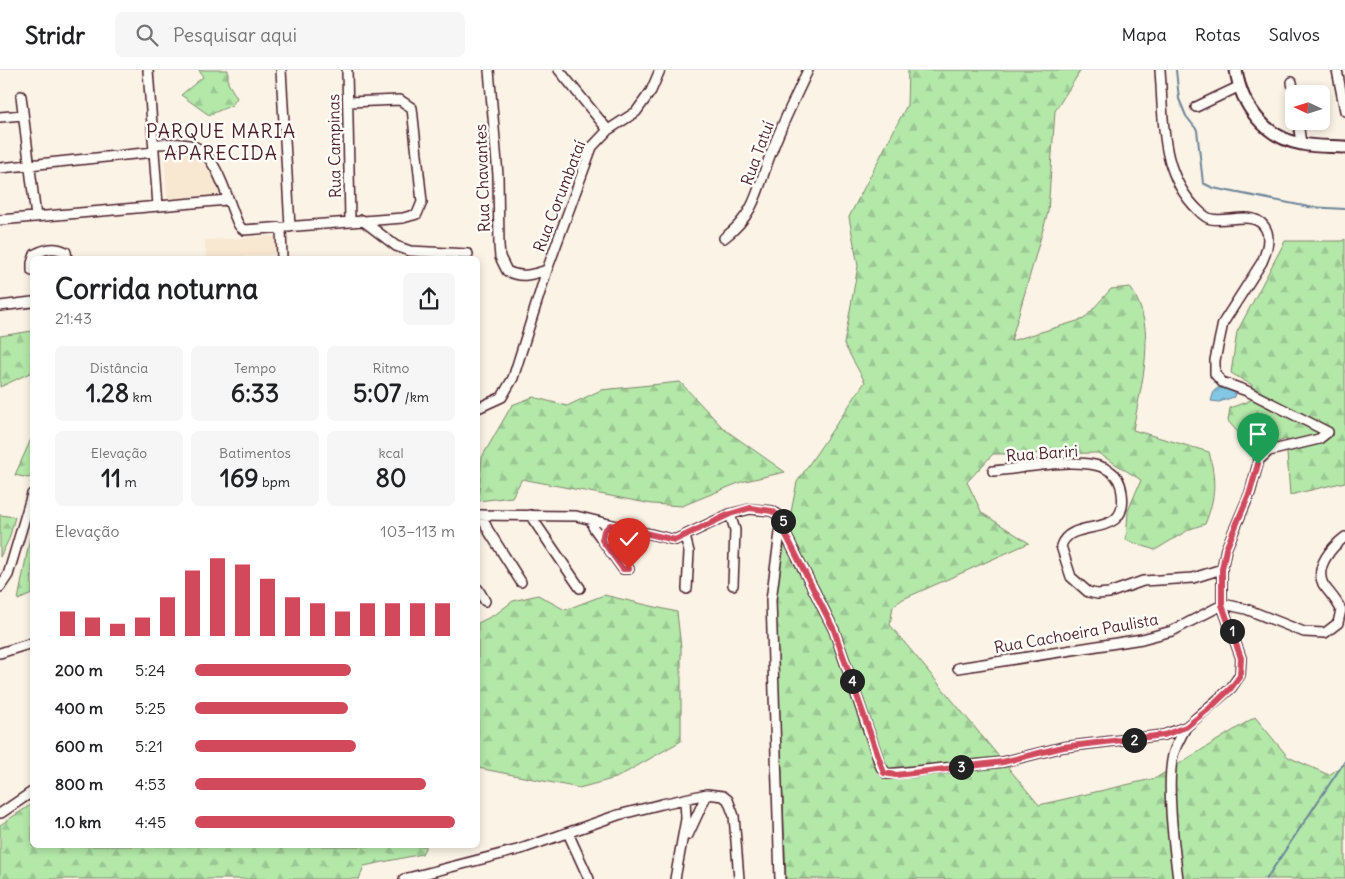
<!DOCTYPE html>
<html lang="pt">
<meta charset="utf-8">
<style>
body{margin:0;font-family:Delius,sans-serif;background:#f6f6f6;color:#202124;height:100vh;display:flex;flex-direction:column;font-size:19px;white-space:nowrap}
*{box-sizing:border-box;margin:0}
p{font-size:16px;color:#757577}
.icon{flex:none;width:28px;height:28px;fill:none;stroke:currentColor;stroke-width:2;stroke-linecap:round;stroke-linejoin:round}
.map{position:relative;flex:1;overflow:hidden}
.sheet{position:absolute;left:30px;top:186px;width:450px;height:592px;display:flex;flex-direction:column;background:#fff;border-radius:8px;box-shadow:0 2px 8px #0003}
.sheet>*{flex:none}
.needle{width:32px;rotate:274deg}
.tools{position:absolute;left:1285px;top:15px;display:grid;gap:10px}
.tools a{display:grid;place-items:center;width:45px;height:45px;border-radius:8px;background:#fff;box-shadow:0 2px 8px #0003;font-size:25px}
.pin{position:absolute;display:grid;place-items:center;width:42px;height:42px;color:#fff;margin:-51px -21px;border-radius:50% 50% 50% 0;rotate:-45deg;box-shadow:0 0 5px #0007}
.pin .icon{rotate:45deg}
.km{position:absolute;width:25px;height:25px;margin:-12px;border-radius:50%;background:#222;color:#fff;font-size:14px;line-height:25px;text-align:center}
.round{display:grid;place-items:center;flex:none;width:52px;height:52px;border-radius:8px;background:#f6f6f6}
.overview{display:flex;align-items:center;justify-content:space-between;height:85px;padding:0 25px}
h1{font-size:28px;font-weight:700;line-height:38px}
.figures{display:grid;grid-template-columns:repeat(3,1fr);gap:8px;height:85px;padding:5px 25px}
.figures div{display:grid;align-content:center;border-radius:8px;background:#f6f6f6;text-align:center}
.figures b{font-size:25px;font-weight:700}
.figures small{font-size:14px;font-weight:400}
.figures p{font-size:14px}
.chart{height:140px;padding:10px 25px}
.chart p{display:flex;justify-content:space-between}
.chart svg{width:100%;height:90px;margin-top:5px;stroke:#d1495b;stroke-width:6}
ul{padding:0 25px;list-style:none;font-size:16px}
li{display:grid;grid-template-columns:80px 60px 1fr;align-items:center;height:38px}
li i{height:12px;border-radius:6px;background:#d1495b}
header{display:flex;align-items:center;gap:30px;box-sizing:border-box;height:70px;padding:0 25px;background:#fff;border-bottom:1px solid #e0e0e0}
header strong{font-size:24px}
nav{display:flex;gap:28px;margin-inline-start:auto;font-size:18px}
.search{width:350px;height:45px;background:#f6f6f6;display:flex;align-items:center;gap:12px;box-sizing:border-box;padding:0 18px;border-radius:8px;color:#757577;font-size:19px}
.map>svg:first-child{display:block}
</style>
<header>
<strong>Stridr</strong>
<div class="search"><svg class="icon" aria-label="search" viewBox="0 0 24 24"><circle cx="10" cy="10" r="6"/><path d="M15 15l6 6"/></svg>Pesquisar aqui</div>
<nav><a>Mapa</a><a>Rotas</a><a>Salvos</a></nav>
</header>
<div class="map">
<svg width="1345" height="809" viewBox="0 0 1345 809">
<defs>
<pattern id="forest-firs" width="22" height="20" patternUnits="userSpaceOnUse" patternTransform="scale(1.25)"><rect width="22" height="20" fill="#b3e8a9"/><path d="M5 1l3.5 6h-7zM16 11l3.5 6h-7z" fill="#9bc792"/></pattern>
<pattern id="water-waves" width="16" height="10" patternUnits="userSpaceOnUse" patternTransform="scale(1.25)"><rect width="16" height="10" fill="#82c7e3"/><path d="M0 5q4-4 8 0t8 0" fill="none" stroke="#72aac3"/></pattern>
</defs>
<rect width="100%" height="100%" fill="#fbf3e6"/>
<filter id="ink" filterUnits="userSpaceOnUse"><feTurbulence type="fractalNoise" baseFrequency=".02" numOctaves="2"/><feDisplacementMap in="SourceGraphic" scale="10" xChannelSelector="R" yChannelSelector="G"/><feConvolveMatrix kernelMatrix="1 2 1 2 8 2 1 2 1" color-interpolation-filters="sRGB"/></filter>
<g filter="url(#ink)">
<path fill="#f8e8d2" d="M168 79 192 81 200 87 217 112 220 119 218 126 171 129 167 127 164 85Z
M274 166 277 169 278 177 274 185 206 189 205 170Z"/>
<path fill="url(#forest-firs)" stroke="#7e846a" d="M199 0H228V13L237 28 232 35 209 45 181 25 203 7Z
M908 0H1081L1055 41 1048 142 1011 271 1084 249 1111 219 1130 217C1159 259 1141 313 1133 360L1209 382C1216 410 1216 427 1205 454L1190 459 1155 480 1126 470 1128 441 1141 410 1098 383 993 384 967 412 982 443 1029 473 903 529 893 536 890 555 1039 735 1156 708 1255 647 1288 687 1329 705 1345 694V809H786L775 522 797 412 865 312 844 274 858 196 849 147 907 35Z
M1345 169V412L1290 425 1286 369 1254 381 1228 351 1230 338 1251 330 1252 315 1231 303 1237 262 1285 171H1342Z
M32 261V302L0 317V266Z
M680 312 724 359 785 402 741 412 682 436 652 434 522 409 512 427 478 431 482 387 512 335 533 327 567 336 601 320Z
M32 367V406L28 408 15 405Z
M0 445 15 447 9 469 0 487Z
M32 457V524L18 530Z
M538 525 565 540 604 525 677 542 681 578V671L616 708 579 718 478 698V553L496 544 513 531Z
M32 734V776H426L422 784 364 796 359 809H0V755Z"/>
<path fill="url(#water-waves)" stroke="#6c8499" d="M1219 317 1235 322 1234 327 1219 332 1211 331 1214 321Z"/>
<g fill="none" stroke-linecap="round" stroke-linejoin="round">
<path stroke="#6c8499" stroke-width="2" d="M1176 0 1179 29 1186 46 1197 60 1203 113 1213 118 1309 137 1345 139
M1266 809 1345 691"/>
<defs>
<path id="minor" d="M148 0 158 136
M281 0 290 157
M347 0 350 151
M489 0 498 105 499 176 500 187 507 201C522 209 533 204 547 200
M559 0 608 60
M1337 0 1345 41
M1292 12 1294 26
M21 26 36 147
M1196 37 1238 17
M0 47 23 45
M1298 51 1301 74
M154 74C167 74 180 72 193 76 215 83 226 124 234 144 237 151 238 157 244 160L403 148 417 144 422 132 412 38 400 30 348 32
M0 98 154 82
M0 150 227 130
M362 150 396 176 410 181 468 184
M281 158 282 189
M724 168C758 143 758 114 773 78 783 52 796 26 808 0
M32 201V193L35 184C45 179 55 176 66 182L67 189
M0 236 32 232
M478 338 502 327 513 308 547 200 592 77 608 60 636 42 651 21 660 0
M993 401C1022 399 1085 384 1110 401 1118 406 1121 413 1122 423 1129 472 1071 445 1061 476L1071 507 1088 522 1097 524 1109 523 1143 511 1193 508 1222 499
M730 444 735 460 733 515
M478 445 576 446 675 470 730 444 750 439 772 441 782 448
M481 445 488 460 521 512
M530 445 580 518
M782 448 783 459 834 560 881 697 887 704 1003 692 1063 677 1164 665 1186 657 1231 618 1240 605 1241 588 1222 535V499L1226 479 1250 423 1259 390 1269 381 1319 369 1328 362 1247 321 1222 312 1215 304V290L1223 253 1262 192C1266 183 1270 172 1267 162 1259 138 1229 153 1211 149 1206 148 1202 144 1199 141 1159 103 1164 50 1160 0
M592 450 593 457 623 499H629
M685 466 689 482 687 519
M0 517 8 505 32 424
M478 519 485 531
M0 583 32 573
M958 598 1142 569 1172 561 1222 535H1228L1246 539 1304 562 1325 563 1338 553 1341 540C1337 530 1329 523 1323 514 1314 496 1333 476 1345 467
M1 743 32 722
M568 763 589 809
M688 765 707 724
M404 809 521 779 618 745 662 734 707 724 723 726 728 730 734 746 739 809
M675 809 686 749 685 729
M780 809 771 530 781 455
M1178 809C1174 777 1166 715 1173 685 1176 675 1181 666 1186 657"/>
<path id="major" d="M1236 0C1241 35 1265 68 1302 74 1316 77 1331 76 1345 77"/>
</defs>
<use href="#minor" stroke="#4a1f2b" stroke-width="12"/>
<use href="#major" stroke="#4a1f2b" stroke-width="15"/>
<use href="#minor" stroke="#fdfcf7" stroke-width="9"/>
<use href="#major" stroke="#fdfcf7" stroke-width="11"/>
</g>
</g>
<g fill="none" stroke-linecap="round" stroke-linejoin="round" filter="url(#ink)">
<defs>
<path id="route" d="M629 499H623L602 470 604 461 610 455 675 470 730 444 750 438 772 441 782 448 783 459 834 560 884 703 896 705 1003 692 1063 677 1164 665 1186 657 1210 638 1231 618 1240 606 1241 588 1222 535V499L1226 479 1250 422 1258 394"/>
</defs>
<use href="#route" stroke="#fff" stroke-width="10"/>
<use href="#route" stroke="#d1495b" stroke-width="6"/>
</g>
<g text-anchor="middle" stroke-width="5" stroke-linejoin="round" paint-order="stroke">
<g font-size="16" fill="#4a1f2b" stroke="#fdfcf7">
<text transform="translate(334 76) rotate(-91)" y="6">Rua Campinas</text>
<text transform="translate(757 83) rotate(-70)" y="6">Rua Tatuí</text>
<text transform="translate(482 108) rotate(-92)" y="6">Rua Chavantes</text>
<text transform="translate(559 126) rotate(-69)" y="6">Rua Corumbataí</text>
<text transform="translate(1042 383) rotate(-4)" y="6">Rua Bariri</text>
<text transform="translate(1076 563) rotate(-10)" y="6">Rua Cachoeira Paulista</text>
</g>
<g font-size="19" letter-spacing="1" fill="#4a1f2b" stroke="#fdfcf7">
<text x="221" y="68">PARQUE MARIA<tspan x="221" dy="22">APARECIDA</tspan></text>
</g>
</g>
</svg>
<div class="tools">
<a><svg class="needle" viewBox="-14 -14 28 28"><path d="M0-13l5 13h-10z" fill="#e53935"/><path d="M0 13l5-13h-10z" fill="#757577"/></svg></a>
</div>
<div class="pin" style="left:1258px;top:394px;background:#1e9e55"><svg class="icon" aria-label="arrive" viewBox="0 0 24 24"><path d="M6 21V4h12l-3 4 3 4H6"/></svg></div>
<div class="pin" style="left:629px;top:499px;background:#d93025"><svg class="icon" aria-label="check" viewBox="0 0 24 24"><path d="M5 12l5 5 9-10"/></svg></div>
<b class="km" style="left:1232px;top:561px">1</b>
<b class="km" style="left:1134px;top:670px">2</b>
<b class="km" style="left:961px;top:697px">3</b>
<b class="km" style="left:852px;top:611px">4</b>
<b class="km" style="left:783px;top:451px">5</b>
<section class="sheet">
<div class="overview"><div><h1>Corrida noturna</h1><p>21:43</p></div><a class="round"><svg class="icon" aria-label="share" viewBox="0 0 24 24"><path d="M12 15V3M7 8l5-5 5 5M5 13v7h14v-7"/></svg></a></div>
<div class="figures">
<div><p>Distância</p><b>1.28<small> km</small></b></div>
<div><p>Tempo</p><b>6:33</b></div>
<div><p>Ritmo</p><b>5:07<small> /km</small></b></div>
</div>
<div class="figures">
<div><p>Elevação</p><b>11<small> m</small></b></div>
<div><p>Batimentos</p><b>169<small> bpm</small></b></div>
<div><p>kcal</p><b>80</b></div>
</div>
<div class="chart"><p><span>Elevação</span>103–113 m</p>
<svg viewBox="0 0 160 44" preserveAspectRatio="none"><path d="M5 44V32M15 44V35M25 44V38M35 44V35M45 44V25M55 44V12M65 44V6M75 44V9M85 44V16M95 44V25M105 44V28M115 44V32M125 44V28M135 44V28M145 44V28M155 44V28"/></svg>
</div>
<ul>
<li><b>200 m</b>5:24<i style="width:60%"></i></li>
<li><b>400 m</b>5:25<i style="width:59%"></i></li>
<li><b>600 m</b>5:21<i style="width:62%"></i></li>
<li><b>800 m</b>4:53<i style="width:89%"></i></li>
<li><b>1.0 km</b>4:45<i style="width:100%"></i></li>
</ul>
</section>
</div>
